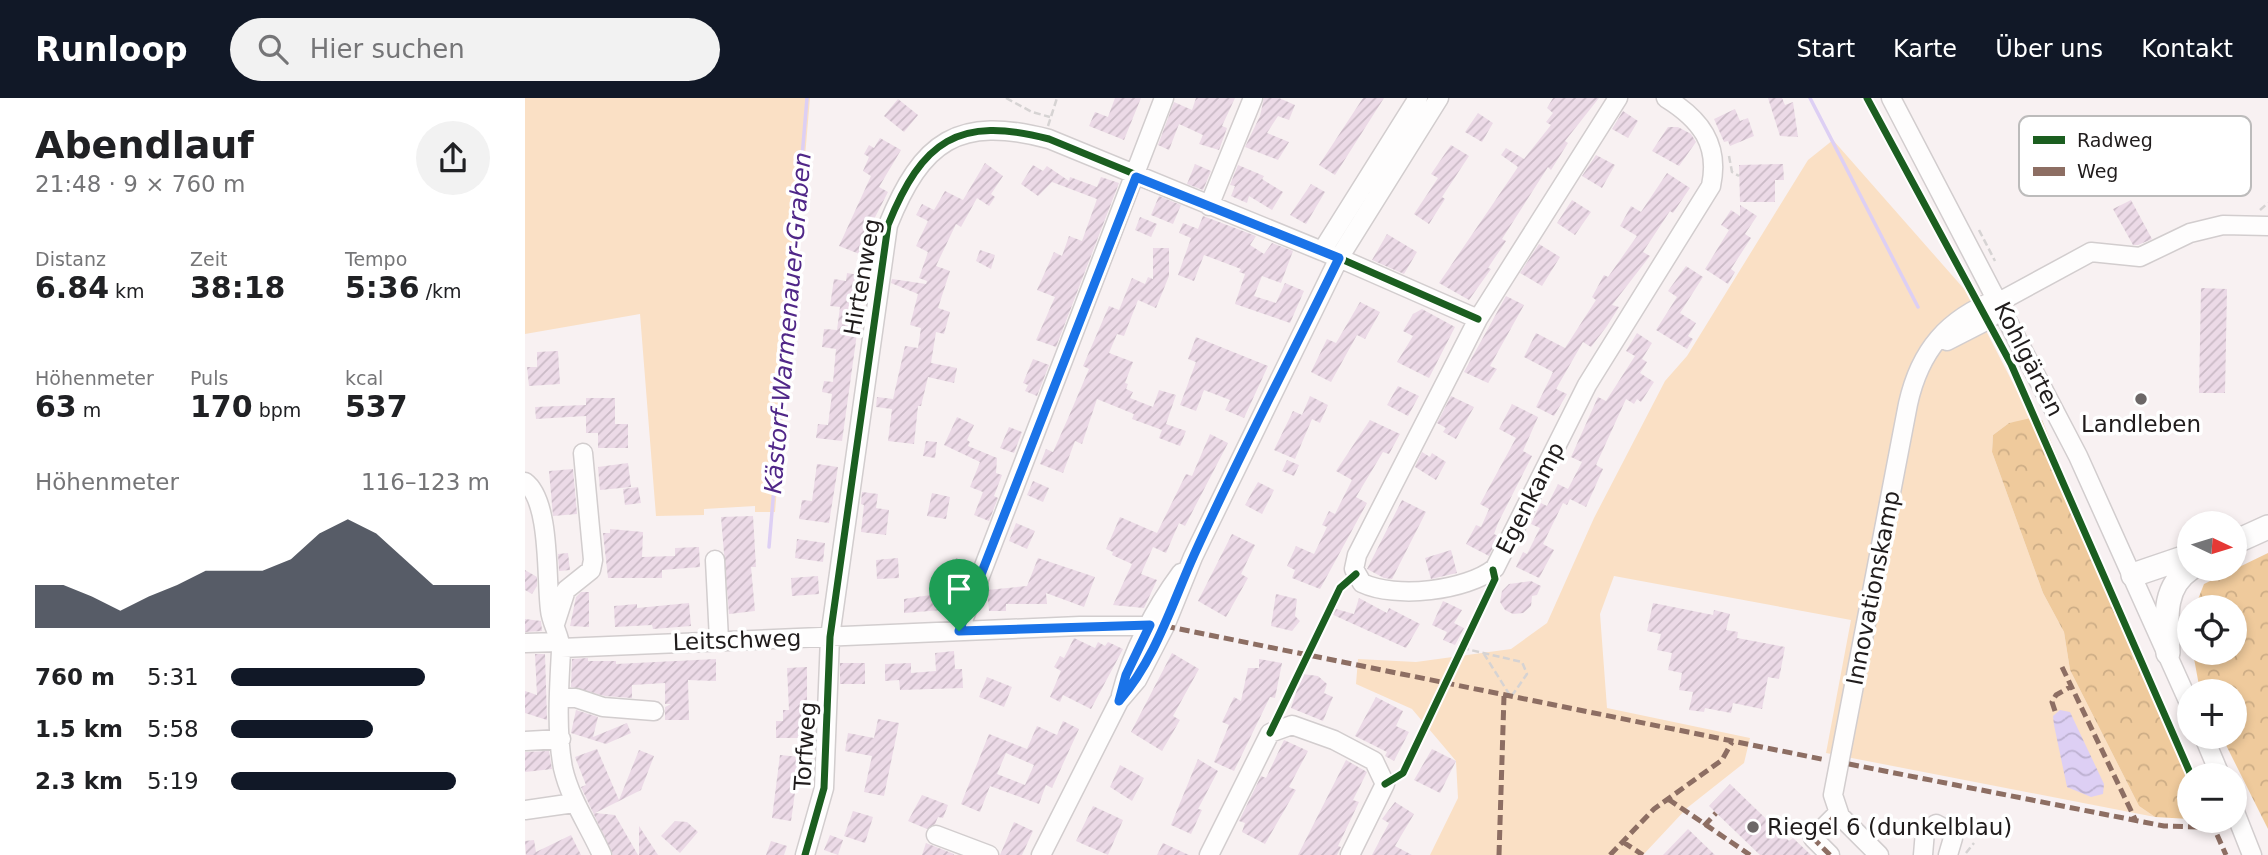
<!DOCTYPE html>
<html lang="de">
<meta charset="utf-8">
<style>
body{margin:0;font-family:"DejaVu Sans",sans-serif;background:#f2f2f2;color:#202124;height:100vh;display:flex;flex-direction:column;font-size:26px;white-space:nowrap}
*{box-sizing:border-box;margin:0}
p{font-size:23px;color:#757577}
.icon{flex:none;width:38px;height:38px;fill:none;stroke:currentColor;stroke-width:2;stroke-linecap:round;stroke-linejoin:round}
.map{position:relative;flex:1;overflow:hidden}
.details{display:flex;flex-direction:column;background:#fff;width:525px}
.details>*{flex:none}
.needle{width:46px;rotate:94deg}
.fabs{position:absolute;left:1652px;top:413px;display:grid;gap:14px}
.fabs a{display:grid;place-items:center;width:70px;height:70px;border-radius:50%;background:#fff;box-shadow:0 4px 10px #0003;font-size:35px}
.pin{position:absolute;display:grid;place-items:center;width:60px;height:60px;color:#fff;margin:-72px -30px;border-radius:50% 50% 50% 0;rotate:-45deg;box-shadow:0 0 7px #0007}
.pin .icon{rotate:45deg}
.round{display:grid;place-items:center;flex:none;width:74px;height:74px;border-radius:37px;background:#f2f2f2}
.overview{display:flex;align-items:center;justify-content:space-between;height:119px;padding:0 35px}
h1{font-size:38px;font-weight:600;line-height:52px}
.stats{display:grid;grid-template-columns:repeat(3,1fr);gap:10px;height:119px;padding:7px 35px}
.stats div{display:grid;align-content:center}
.stats b{font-size:30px;font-weight:600}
.stats small{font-size:19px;font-weight:400}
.stats p{font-size:19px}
.chart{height:196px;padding:14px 35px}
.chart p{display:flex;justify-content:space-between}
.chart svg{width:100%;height:126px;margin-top:7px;fill:#111827;opacity:.7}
ul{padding:0 35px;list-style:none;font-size:23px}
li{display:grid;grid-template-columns:112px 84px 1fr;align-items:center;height:52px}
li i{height:18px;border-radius:9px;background:#111827}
header{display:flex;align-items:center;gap:42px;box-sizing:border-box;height:98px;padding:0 35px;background:#111827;color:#fff}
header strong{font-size:33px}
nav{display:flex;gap:38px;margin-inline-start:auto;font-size:24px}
.search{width:490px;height:63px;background:#f2f2f2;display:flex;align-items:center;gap:18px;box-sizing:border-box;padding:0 24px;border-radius:38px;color:#757577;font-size:26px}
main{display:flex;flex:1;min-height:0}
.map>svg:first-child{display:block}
</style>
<header>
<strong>Runloop</strong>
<div class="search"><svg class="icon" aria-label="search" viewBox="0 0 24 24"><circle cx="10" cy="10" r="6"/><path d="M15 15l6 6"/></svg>Hier suchen</div>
<nav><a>Start</a><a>Karte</a><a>Über uns</a><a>Kontakt</a></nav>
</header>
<main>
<section class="details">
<div class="overview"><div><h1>Abendlauf</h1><p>21:48 · 9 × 760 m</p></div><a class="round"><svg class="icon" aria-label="share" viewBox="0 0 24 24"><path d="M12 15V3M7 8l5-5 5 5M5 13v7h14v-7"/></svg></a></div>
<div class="stats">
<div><p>Distanz</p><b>6.84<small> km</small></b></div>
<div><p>Zeit</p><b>38:18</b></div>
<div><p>Tempo</p><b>5:36<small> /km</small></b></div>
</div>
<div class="stats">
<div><p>Höhenmeter</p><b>63<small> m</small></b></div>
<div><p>Puls</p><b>170<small> bpm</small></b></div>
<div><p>kcal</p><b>537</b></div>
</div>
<div class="chart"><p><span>Höhenmeter</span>116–123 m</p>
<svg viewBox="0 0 160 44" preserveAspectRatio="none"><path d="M0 44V29L10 29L20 33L30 38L40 33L50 29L60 24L70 24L80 24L90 20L100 11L110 6L120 11L130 20L140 29L150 29L160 29V44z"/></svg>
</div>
<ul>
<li><b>760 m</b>5:31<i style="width:75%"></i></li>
<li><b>1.5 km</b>5:58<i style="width:55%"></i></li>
<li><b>2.3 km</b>5:19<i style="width:87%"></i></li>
</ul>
</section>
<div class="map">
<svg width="1743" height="757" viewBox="0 0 1743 757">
<defs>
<pattern id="forest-crowns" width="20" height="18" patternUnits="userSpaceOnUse" patternTransform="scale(1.75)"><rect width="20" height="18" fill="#efca9c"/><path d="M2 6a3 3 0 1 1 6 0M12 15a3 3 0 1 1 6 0" fill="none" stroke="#cdad86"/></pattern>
<pattern id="water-waves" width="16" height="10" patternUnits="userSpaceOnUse" patternTransform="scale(1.75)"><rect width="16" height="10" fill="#ddcff4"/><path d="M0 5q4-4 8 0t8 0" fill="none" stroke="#bdb1d1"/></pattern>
<pattern id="building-hatch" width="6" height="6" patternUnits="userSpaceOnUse" patternTransform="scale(1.75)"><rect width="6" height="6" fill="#ecdae7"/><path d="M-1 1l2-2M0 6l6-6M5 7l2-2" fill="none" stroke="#cabac6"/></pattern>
</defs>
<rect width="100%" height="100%" fill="#f8f1f2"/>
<path fill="#fae0c5" d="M0 0H285L250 414H230V408L179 411V417L131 418 115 216 0 236Z
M1308 42 1440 192 1507 322 1484 325 1468 337 1467 354 1518 495 1539 534 1545 572 1614 708 1630 719 1301 655 1326 522 1089 478 1075 516 1082 610 1225 640 1219 665 1162 710 1118 757H905L933 700 931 663 887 611 831 586 833 561 891 564 986 551 1022 525 1069 420 1140 283 1162 258 1283 62Z"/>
<path fill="url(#forest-crowns)" d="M1506 320 1517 322 1665 677 1664 721 1630 719 1614 708 1545 572 1539 534 1518 495 1467 354 1468 337 1484 325Z
M1743 455V731L1697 639H1710V593H1675L1668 555H1710V509H1670L1679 486Z"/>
<path fill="url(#water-waves)" d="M1535 612 1545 614 1579 686 1578 696 1566 699 1542 689 1529 627 1528 618Z"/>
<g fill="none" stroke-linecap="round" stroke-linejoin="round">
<path stroke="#ddcff4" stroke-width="3.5" d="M1285 0 1393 209
M244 449 282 0"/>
</g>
<path fill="url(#building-hatch)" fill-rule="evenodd" d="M590 0H616L599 42 564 28 570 14 583 19Z
M671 0H710L697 28 702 30 694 52 674 46 678 37 654 26 644 52 633 47 649 4 667 12Z
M739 0H754L770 7 764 22 753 18 742 35 764 44 753 62 720 49 735 18Z
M838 0H859L810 77 794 67Z
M1028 0H1074L1040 43 1043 45 1026 72 1023 69 977 141 981 143 963 170 966 171 944 202 914 185 993 69 976 57 981 50 999 61 1026 27 1021 24 1028 15 1022 10Z
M1243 0H1257L1260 7 1268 4 1273 39 1255 38Z
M373 1 393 17 379 34 359 18Z
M1210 11 1215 23 1223 20 1229 38 1205 48 1203 43 1199 44 1189 21Z
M1098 13 1113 23 1103 40 1087 31Z
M953 15 968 25 957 44 940 34Z
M1143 29H1153L1166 36 1171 44 1154 68 1127 53Z
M355 40 376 52 354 89 363 94 344 131 347 132 337 157 314 148 346 78 338 73 344 59 339 56 344 47 349 50Z
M926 47 944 58 917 99 920 101 904 126 889 116 913 80 906 76Z
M1071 57 1090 67 1077 90 1057 78Z
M460 65 478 78 466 96 470 99 464 108 452 100 436 129 431 126 411 168 425 173 413 210 425 214 419 236 411 234 406 265 432 270 429 285 403 279 396 308H393L389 346 363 343 367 311 351 309 352 299 368 301 380 248 393 250 396 230 385 227 393 196 366 185 367 181 401 186 402 183 394 180 403 154 391 148 403 123 391 117 397 106 409 112 420 93 438 102Z
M670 66 686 73 678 92 662 86Z
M1258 66 1259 82H1250V104H1215L1214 67Z
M508 67 518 73 522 68 544 83 545 79 572 89 576 79 594 85 531 249 511 242 530 199 512 192 529 154 537 158 544 138 557 143 572 101 527 84 513 98 496 86Z
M713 67 739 78 737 81 758 94 747 112 724 98 722 105 706 98 710 88 705 87Z
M1142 75 1165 90 1148 115 1145 113 1118 154 1125 158 1087 207 1094 209 1082 228 1066 249 1058 244 1031 291 1042 296 1029 318 1011 309 1028 274 999 259 1011 235 1040 250 1071 202 1067 199 1079 177 1083 179 1112 138 1095 128 1106 108 1116 114Z
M786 86 800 94 781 126 765 117Z
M634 98 656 107 648 126 626 117Z
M1047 102 1066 114 1050 137 1032 125Z
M1606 102 1627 141 1613 147H1608L1588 111Z
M1215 107 1232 118 1220 136 1226 140 1206 171 1210 174 1203 186 1180 171 1204 132 1196 127 1206 112 1215 118Z
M678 118 731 138 725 147 739 156 747 145 768 153 756 185 737 178 729 198 751 205 760 185 779 193 765 225 710 206 720 176 714 174 716 171 679 157 669 183 653 177 666 140 654 135 658 125 673 131Z
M615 119 632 126 626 139 610 132Z
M862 136 892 154 879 176 847 162Z
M1014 146 1035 159 1017 188 995 175Z
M628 150H644V178L631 210 613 202 599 238 592 236 584 255 608 264 600 285 603 286 601 291 608 294 605 300 628 309 634 292 651 297 641 326 661 333 655 348 634 340 637 332 607 321 609 316 572 301 557 346 550 343 538 375 515 366 521 351 528 354 544 318 564 271 558 268 584 208 594 212 607 180 620 186 623 179 628 181Z
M455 152 470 157 466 171 451 163Z
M1161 168 1178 179 1155 215 1171 225 1163 238 1168 241 1162 251 1131 232 1152 199 1143 193Z
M322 175 340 178 317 343 291 340 293 326 303 327 307 296 297 294 299 283 308 284 311 251 297 249 299 231 312 232 315 209 305 208 309 181 321 183Z
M1676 190 1702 191 1700 295H1674Z
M981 198 999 207 965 268 972 271 963 285 939 274Z
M835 204 855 214 840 241 832 237 806 284 786 274 802 241 811 245Z
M897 211 930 229 904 280 872 264 888 238 878 233 888 216Z
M1112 235 1127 245 1117 261 1122 264 1115 275 1129 284 1116 304 1112 301 1109 306 1101 301 1071 367 1078 371 1061 409 1045 401 1042 407 1038 405 1018 446 1029 452 1014 480 991 469 998 454 1002 456 1015 430 1006 426 1016 405 1022 408 1033 386 1043 391 1057 364 1046 359 1073 299 1081 303 1110 258 1101 253Z
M671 239 743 268 719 320 700 312 705 302 679 292 671 313 655 307 671 264 663 261Z
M33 253 35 286 4 288 2 269H12V254Z
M508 261 524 267 512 298 500 293 503 287 498 285Z
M873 288 894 298 883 318 862 307Z
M785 298 803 307 795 325 787 321 770 361 749 352 768 313 777 317Z
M926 298 949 309 931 341 918 334 921 330 912 325Z
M61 300H90V326H103V350H73V335H61V318L11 321 10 309 61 307Z
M987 306 1013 319 998 353 1007 358 973 425 969 436 973 438 964 458 941 446 951 427 956 429 964 411 955 406 991 340 974 331Z
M432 319 449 327 442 342 445 344 443 348 472 360 471 375 477 377 469 398 473 400 464 423 449 417 458 394 445 389 455 364 419 347Z
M845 322 875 336 864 356 858 354 831 399 842 405 795 491 767 480 770 472 762 468 771 448 789 456 802 429 797 427 804 413 810 416 827 382 811 373Z
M484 329 497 334 489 355 475 350Z
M685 336 703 345 660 428 654 425 641 455 628 449 616 476 632 482 619 510 588 507 607 466 587 457 588 454 581 451 595 419 632 435 661 376 667 378Z
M401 343 412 344 410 360 398 358Z
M897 354 905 359 907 355 921 364 911 382 890 369Z
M762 362 774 367 769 378 757 373Z
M103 365 106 389 75 392 73 369Z
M292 366 313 369 304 425 274 421 277 402 287 403Z
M48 371 52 416 28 418 24 373Z
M508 383 524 390 518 404 502 397Z
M733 384 749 392 737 416 720 407Z
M113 389 116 405 100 407 98 391Z
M337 394 353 396 351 410 364 412 361 437 336 434 339 407 336 406Z
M407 395 425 399 421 421 402 418Z
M877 402 901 414 867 481 859 480 842 471Z
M228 418 231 469H226L230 513 204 516 196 419Z
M491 425 510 433 502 451 484 443Z
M85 431 118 434 117 459 150 458V450L174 449 175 469 137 472V480H83L78 435H85Z
M707 436 730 447 716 476 723 480 701 519 673 503Z
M272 441 300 445 298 464 270 460Z
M926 452 932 475 906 481 900 460Z
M43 455 45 472 34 473 33 456Z
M373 460 374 480 352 481 351 462Z
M431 460 447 467 438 487 422 480Z
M513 460 570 479 559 509 521 495 522 506H481V513H464L462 492 502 488Z
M0 472 12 479V488L7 496 0 492Z
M293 478 294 496 267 498 266 480Z
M1006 483 1016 488 1012 497 1007 498 1006 508 998 515 988 516 980 512 975 504 977 493 984 486Z
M56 494H64V529L45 528 51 499Z
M412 496H432L430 511 379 515V501Z
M751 496 772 501 770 518 775 523 767 533 746 528Z
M834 500 862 515 864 510 895 526 881 550 802 514 804 509 829 516Z
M918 503 937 512 929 525 939 530 930 547 918 542 922 534 907 527Z
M164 505 166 528 128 531 127 527 90 529 89 508 112 506V510Z
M1128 505 1188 517 1189 512 1205 516 1201 532 1213 534 1212 540 1260 549 1254 581 1243 579 1237 611 1208 605 1206 615 1180 610 1179 614 1164 612 1168 594 1154 592 1157 575 1143 572 1147 555 1132 552 1136 536 1122 533Z
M0 521 16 523 17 533 0 534Z
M549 540 570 550 573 544 580 548 583 544 598 551 566 611 538 597 535 604 525 599 536 573 529 569 535 558 539 560Z
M429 553 430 571H437L438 590 375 592 374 582 360 583V566L386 565V575L411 573 410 555Z
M647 555 674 571 648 618 655 622 637 653 606 634Z
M10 556H20L22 622 0 615V593L12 597Z
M63 560V563H91V566L191 561V583L163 582 164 622H140V609L146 606H140V585L107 587V600L80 598 46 589 47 561Z
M734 561 757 565 750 600 745 599 709 673 689 664 704 627 697 624 709 599 716 603 723 570H734Z
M315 565H340V586H315Z
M282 569V640H251V623H258V612H264L262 570Z
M777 576 793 578 802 586 799 595 808 599 798 623 766 610Z
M462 579 487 589 479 609 454 599Z
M851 599 878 613 871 628 884 634 869 663 860 658 862 654 830 638Z
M51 612 73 619 68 639 102 625 106 635 81 646 46 635Z
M353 621 374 625 359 698 339 694 347 658 320 653 323 635 349 640Z
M538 623 554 631 527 690 521 687 514 706 465 688 455 714 436 706 464 636 502 651 512 628 532 637ZM481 655 509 667 500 687 472 676Z
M759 642 783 653 764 689 771 692 740 746 717 734 720 725 714 723 736 678 741 680Z
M72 651 94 702 114 652 129 658 116 692 70 715 90 717 113 757H88L56 689 61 687 50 659Z
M907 651 931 663 915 695 889 682Z
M24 653 27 671 0 674V654Z
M255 657 275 659 266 723 247 720Z
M673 661 693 673 673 711 677 712 666 736 646 727Z
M821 662 842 674 828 702 834 704 813 748 816 749 812 757H773Z
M595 667 619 680 607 703 585 689Z
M1205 686 1264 743 1268 740 1286 757H1235L1184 708Z
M397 697 423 707 418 720 413 719 410 726 402 731 383 723Z
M870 704 889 716 870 748 887 757H847L864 725 857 721Z
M568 708 598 722 583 757 551 743Z
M328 713 348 719 340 745 319 738Z
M150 723 162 724 173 734 155 755 136 738Z
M489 724 508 733 497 757H475Z
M114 728 133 757H114Z
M1163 731 1190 757H1138Z
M46 737 56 757H1L0 743 9 742 11 754Z
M305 737 318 742 313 757 299 752Z
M246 743 262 748 259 757H241Z
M401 745 429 756V757H397Z
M638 745 664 757H632Z"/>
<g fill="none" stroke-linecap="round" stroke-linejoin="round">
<defs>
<path id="minor" d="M1093 0 953 221 832 457 829 471 837 485C871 501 941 493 970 470L1062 287 1186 88C1195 46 1175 21 1141 0
M1366 0 1553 358 1664 605
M684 108 728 0
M797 153 893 0
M1474 204 1566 154 1615 159 1665 135 1698 127 1743 128
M1422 243 1463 222 1477 210
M0 384C26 403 21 481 25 512 26 525 36 539 36 553 34 590 31 633 38 670 45 701 64 728 77 757
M190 462 194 542
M30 526 41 492 66 472 68 462 58 355
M434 533 639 0
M0 545 34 544
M36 550 555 528H640
M596 597C607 554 630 510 656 475
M35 600H51L78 609 129 613
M1679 639 1695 677
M0 643 36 641
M0 712 49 705
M1710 714 1727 757
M411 737 464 757
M280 757 299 690 305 539 363 127C397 43 433 17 524 41L814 160 953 221
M516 757 594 603 612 582 640 528 668 459 814 160 914 0
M684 757 745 635 767 627 809 642 849 663 860 686 825 757
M1305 757 1288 740 1313 715
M1354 757 1315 718 1308 697 1383 306C1395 252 1422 221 1473 201
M1398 757 1400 733 1411 726 1426 734 1428 740 1423 757"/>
<path id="major" d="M1710 444 1743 429
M1608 477 1664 458
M1643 555C1642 525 1636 490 1665 471"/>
</defs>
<use href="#minor" stroke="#d2cdce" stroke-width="21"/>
<use href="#major" stroke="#d2cdce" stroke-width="26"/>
<path stroke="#d6d3d3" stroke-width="2.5" stroke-dasharray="7 3.5" stroke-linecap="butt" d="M481 0 507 14 525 19
M523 28 532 0
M1204 58 1207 74 1214 78
M1735 112 1743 105
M1454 132 1470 163
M937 550 997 564 1002 576 986 599 959 556
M1441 755 1449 745"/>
<use href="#minor" stroke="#fefdfd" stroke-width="18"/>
<use href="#major" stroke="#fefdfd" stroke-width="23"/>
<path stroke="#8d6e63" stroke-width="5" stroke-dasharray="10 5" stroke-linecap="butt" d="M640 528 1301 662
M1537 569 1611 723
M1530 613 1527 604 1531 597 1545 589
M1324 666 1639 728 1675 729 1688 723
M1143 701 1225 757
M1686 723 1701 757
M1179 728 1191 715
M1098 744 1118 757
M974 757 979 598
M1085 757 1129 711 1197 662 1207 644
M1305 757 1288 740 1313 715"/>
<defs>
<path id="cycleway" d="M1342 0 1486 266 1666 677
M745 635 815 490 831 476
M860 686 878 675 970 481 968 472
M280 757 299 690 305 539 363 127C397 43 433 17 524 41L814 160 953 221"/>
</defs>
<use href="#cycleway" stroke="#fff" stroke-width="11"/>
<use href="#cycleway" stroke="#1b5e20" stroke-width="7"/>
</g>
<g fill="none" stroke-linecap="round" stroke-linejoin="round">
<defs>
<path id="route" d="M611 79 814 160C766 259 714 357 669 457 646 508 631 560 594 603L601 577 625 527 434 533Z"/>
</defs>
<use href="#route" stroke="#fff" stroke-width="14"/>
<use href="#route" stroke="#1a73e8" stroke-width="9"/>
</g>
<g fill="#6c6767" stroke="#fff" stroke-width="2.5">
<circle cx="1616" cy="301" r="7"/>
<circle cx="1228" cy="729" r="7"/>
</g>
<g text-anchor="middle" stroke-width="7" stroke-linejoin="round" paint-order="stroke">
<g font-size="23" fill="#201c1c" stroke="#fff">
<text transform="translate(337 179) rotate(-80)" y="8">Hirtenweg</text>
<text transform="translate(1504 261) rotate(63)" y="8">Kohlgärten</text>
<text transform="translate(1005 400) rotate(-63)" y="8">Egenkamp</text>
<text transform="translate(1348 490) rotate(-79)" y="8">Innovationskamp</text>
<text transform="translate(212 542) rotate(-2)" y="8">Leitschweg</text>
<text transform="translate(280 648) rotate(-86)" y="8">Torfweg</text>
</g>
<g font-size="23" fill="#201c1c" stroke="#fff">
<text x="1616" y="334">Landleben</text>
<text x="1242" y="737" text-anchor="start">Riegel 6 (dunkelblau)</text>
</g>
<g font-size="24" font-style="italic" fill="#502788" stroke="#fff">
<text transform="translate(263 225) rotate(-85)" y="8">Kästorf-Warmenauer-Graben</text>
</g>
</g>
<rect x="1494" y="18" width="232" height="80" rx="10" fill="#fff" stroke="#bcbbbb" stroke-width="2"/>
<rect x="1508" y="38" width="32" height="8" fill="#1b5e20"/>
<rect x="1508" y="69" width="32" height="9" fill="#8d6e63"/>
<g font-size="19" fill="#201c1c">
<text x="1552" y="49">Radweg</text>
<text x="1552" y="80">Weg</text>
</g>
</svg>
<div class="fabs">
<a><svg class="needle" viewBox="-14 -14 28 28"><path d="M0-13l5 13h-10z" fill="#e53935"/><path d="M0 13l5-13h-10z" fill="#757577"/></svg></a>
<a><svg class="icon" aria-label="locate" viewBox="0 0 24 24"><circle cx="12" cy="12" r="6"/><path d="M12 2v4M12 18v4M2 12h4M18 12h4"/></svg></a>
<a>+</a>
<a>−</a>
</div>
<div class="pin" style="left:434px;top:533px;background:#1e9e55"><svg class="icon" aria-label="arrive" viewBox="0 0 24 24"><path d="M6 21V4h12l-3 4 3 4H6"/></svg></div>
</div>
</main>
